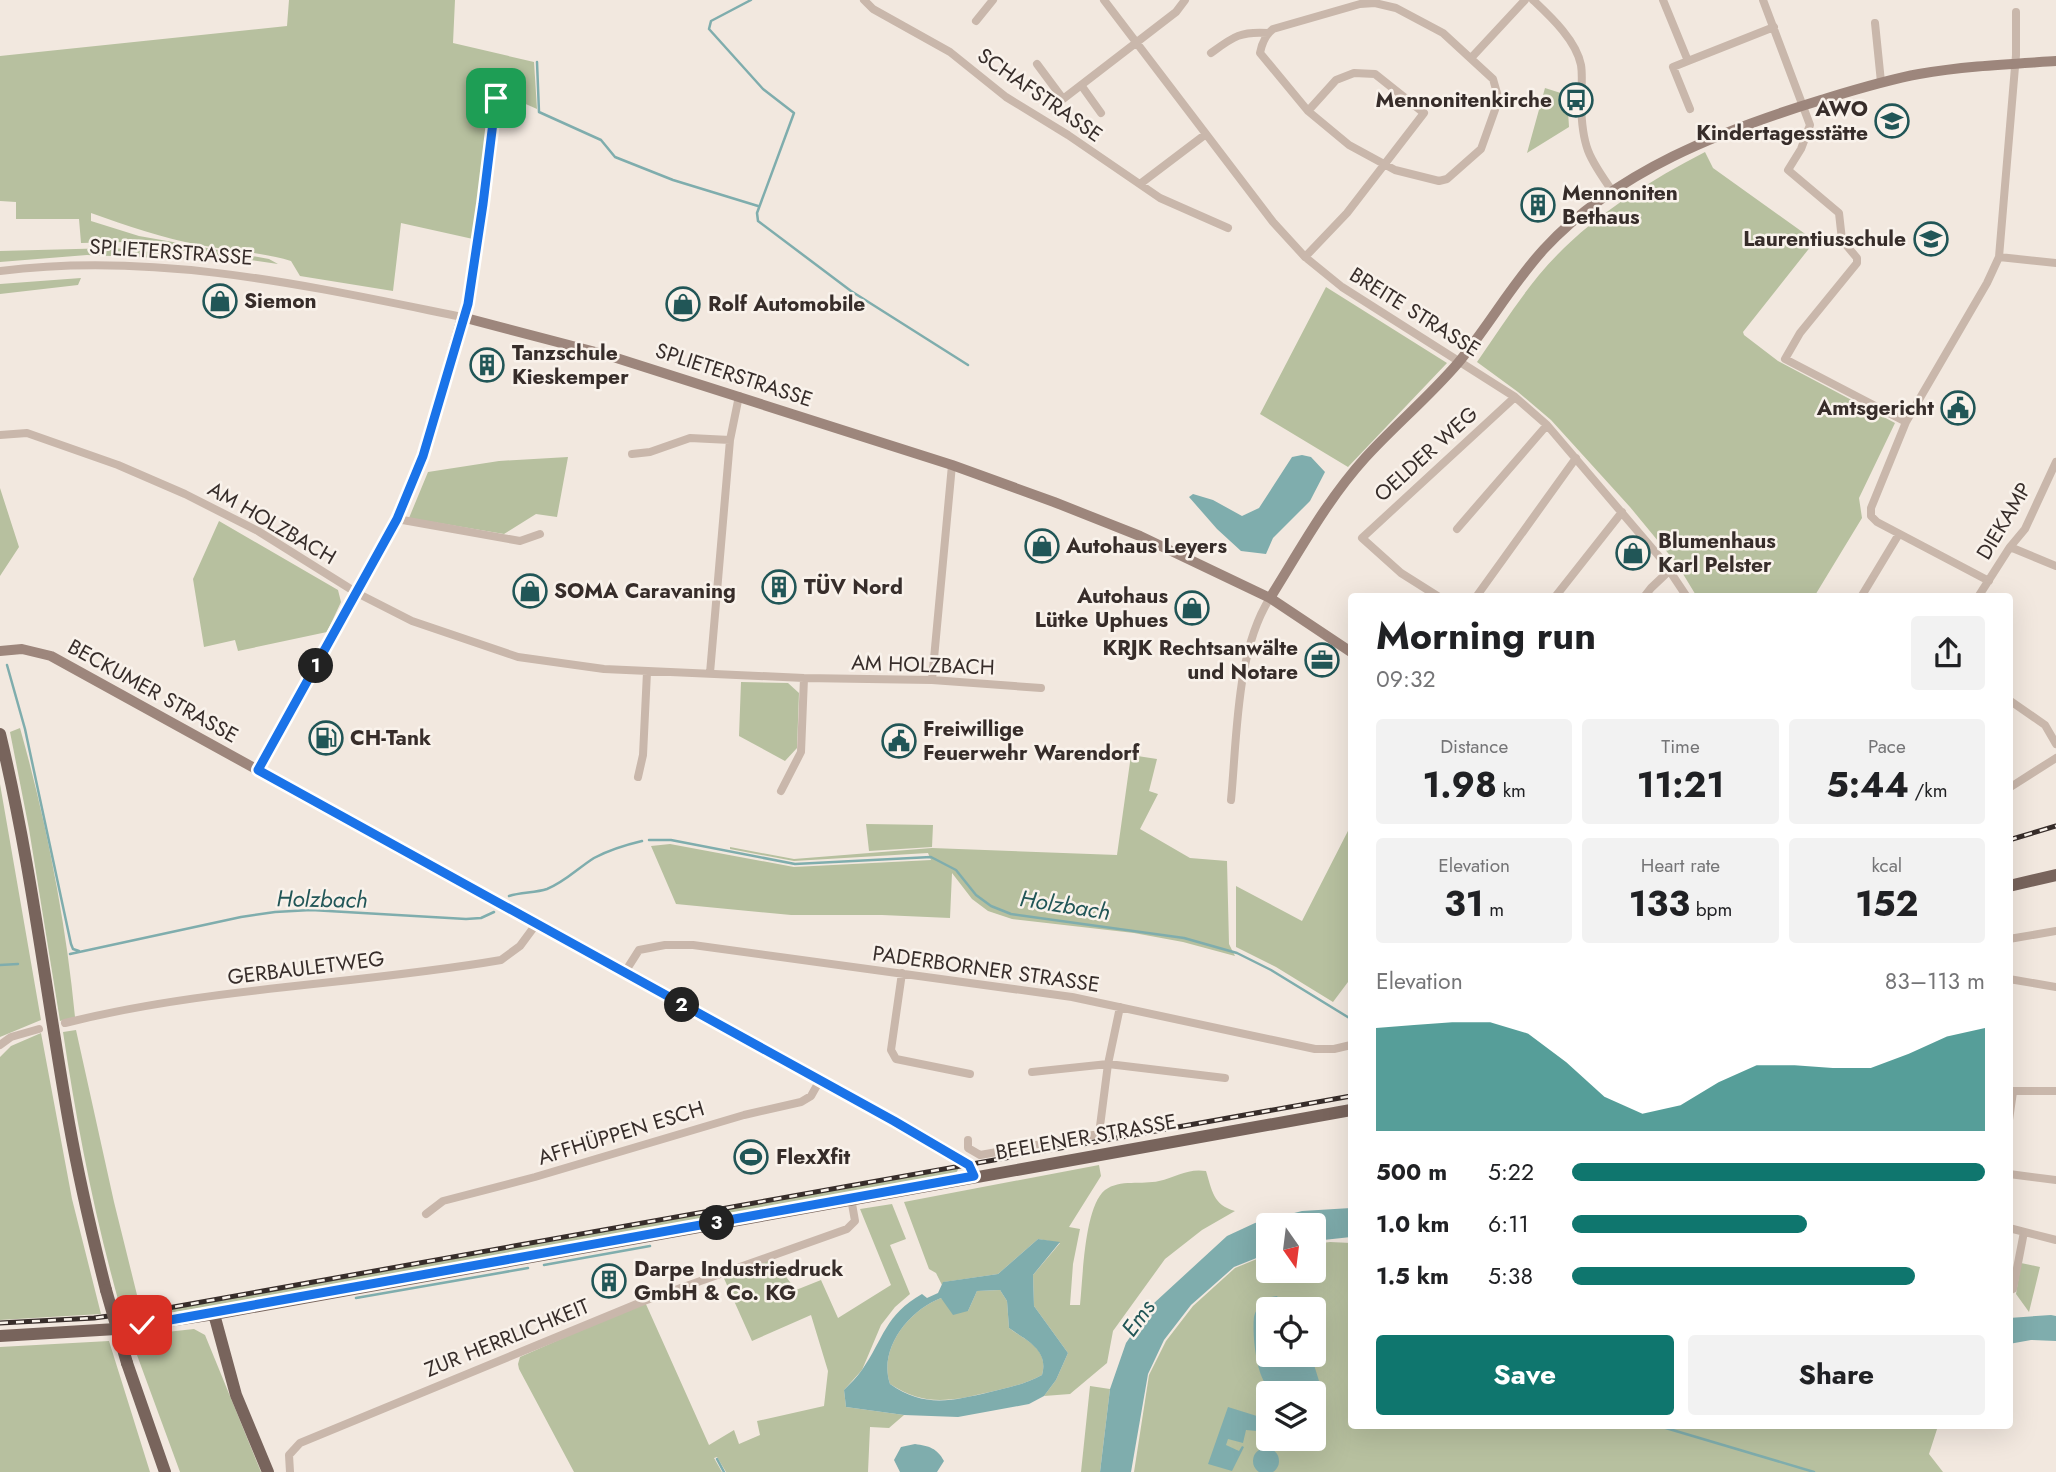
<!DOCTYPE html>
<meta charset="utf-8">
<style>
body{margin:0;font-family:Jost,sans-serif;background:#f2f2f2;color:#202124;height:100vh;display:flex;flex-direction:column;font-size:26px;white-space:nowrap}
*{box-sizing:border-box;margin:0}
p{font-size:23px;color:#757577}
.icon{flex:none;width:38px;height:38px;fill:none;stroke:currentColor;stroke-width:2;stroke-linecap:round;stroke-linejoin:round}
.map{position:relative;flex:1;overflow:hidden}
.side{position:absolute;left:1348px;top:593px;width:665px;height:836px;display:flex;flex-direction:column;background:#fff;border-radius:7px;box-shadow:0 7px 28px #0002}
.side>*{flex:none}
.needle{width:46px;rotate:166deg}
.controls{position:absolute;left:1256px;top:1213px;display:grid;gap:14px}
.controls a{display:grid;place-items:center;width:70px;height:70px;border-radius:7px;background:#fff;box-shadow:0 7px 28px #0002;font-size:35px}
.pin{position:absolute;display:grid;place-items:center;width:60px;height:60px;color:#fff;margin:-30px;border-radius:14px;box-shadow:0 4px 10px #0006}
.km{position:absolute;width:35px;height:35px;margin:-18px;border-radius:50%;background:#222;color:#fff;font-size:19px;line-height:35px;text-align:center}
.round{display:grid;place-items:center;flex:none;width:74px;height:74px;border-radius:7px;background:#f2f2f2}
.head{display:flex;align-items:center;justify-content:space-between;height:119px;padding:0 28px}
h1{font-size:38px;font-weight:700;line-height:52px}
.figures{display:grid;grid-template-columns:repeat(3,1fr);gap:10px;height:119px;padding:7px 28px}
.figures div{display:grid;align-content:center;border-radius:7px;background:#f2f2f2;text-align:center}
.figures b{font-size:35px;font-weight:700}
.figures small{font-size:19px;font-weight:400}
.figures p{font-size:19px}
.chart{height:196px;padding:14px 28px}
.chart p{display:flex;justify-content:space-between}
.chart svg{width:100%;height:126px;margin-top:7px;fill:#0f766e;opacity:.7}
.button{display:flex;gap:14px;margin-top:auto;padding:14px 28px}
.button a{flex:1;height:80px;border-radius:7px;background:#0f766e;color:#fff;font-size:28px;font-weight:700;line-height:80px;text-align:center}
.button a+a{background:#f2f2f2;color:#202124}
ul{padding:0 28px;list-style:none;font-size:23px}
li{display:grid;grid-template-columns:112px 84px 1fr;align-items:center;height:52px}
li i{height:18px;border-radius:9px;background:#0f766e}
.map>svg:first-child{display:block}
</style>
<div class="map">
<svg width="2056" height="1472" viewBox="0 0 2056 1472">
<rect width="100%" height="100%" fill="#f2e8df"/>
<path fill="#b7c09f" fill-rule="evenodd" d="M289 0H455L453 43 534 62 537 109 494 90 473 239 401 223 393 291 300 276 291 261C262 252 231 251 200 245 163 238 127 226 91 213V221L139 236 269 259 278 264 124 242 81 243 79 219H16V202L0 201V56L287 26Z
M1545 88 1567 95 1569 127 1527 153Z
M1705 152 1713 168 1815 241 1743 332 1744 335 1778 361 1895 423 1859 498 1862 518 1814 597H1697L1677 564 1630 507 1551 420 1518 392 1477 362C1497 333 1517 302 1539 275 1583 222 1645 183 1705 152Z
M114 248 188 256 183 259 87 255 0 262V251Z
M81 278 78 285 0 294V284Z
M1326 287 1447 363 1348 467 1260 414Z
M568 457 557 517 536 514 504 534 409 518 428 472 499 461Z
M0 488 19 547 0 576Z
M219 521 338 590 341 602 327 632 238 651 235 640 204 647 193 579Z
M741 682 788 683 799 693 797 748 785 761 739 736Z
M20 728C46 820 66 922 75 1017L60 1021 29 829 10 732Z
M1131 755 1157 759 1149 791 1158 794 1140 829 1190 858 1227 861 1229 944 1235 956 1183 942 1134 933 1012 919 988 911 972 899 952 873 950 918 882 915H791L676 904 651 846 670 844 794 867 931 860 928 853 794 861 730 849V847L794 859 932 848 1117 855Z
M0 784 41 1020 0 1037Z
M866 824 933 825 932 847 869 851Z
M1351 825V978L1333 1002 1276 967 1236 947V886L1302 921Z
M76 1030 114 1202 140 1307 121 1310C95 1219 77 1126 63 1032Z
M41 1033 72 1199 101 1314 0 1320V1057L11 1046Z
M1099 1165 1101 1176 1069 1227 1080 1229 1073 1264 1070 1305H1080C1083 1278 1084 1207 1105 1190 1120 1179 1142 1185 1159 1181 1176 1177 1188 1168 1206 1171 1212 1190 1213 1205 1235 1211L1202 1230 1165 1259 1113 1331 1107 1363 1070 1394 1044 1396 1056 1380 1068 1353 1034 1306 1033 1275 1060 1243 1038 1239 998 1274 944 1282 942 1285 936 1273 929 1269 904 1202Z
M959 1168 956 1173 201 1308 124 1320 123 1316Z
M892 1204 906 1239 890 1245 910 1294 895 1307 881 1325 862 1370 844 1390 846 1407 904 1415 889 1428 870 1427 868 1472H726L717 1457 714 1458 722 1472H574L519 1369 518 1364 520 1357 645 1302 709 1445 734 1430 739 1444 760 1435 757 1421 824 1406 828 1371 811 1315 752 1341 722 1274 771 1257 796 1290 821 1280 838 1318 891 1285 860 1209Z
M1330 1242 1351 1243V1426H1938L1929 1454 1943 1472H1134L1149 1375 1166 1341 1193 1306 1235 1268 1269 1254V1270H1314V1244ZM1269 1309H1314V1354H1269ZM1269 1393H1314V1438H1269Z
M2021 1263 2040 1267 2029 1312 2016 1294Z
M1000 1290 1007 1301 1009 1328C1028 1342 1049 1349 1042 1375 1025 1384 1008 1388 990 1392 951 1401 925 1407 890 1384 878 1349 909 1310 941 1298L968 1311 977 1291Z
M194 1329 205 1335 261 1472H180L130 1336Z
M109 1341 150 1472H0V1347Z
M1090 1386 1110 1389 1100 1472H1081Z"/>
<path fill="#7fadad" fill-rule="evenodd" d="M1302 455 1311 457 1325 472 1310 501 1273 538 1266 554 1241 551 1217 529 1189 497 1193 494 1213 500 1242 516 1259 508 1292 457Z
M1351 1208V1237L1314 1241V1225H1269V1253L1234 1267 1191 1305 1164 1340 1148 1374 1131 1472H1100L1110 1389 1126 1343 1153 1304 1227 1236 1255 1223 1302 1211Z
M1038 1239 1060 1242 1033 1275 1034 1306 1068 1353 1056 1380 1044 1396 1029 1404 958 1417 904 1415 846 1407 844 1390C850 1384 857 1377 862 1370 884 1338 885 1315 922 1294L927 1298 938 1293 943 1282 998 1274ZM1000 1290 1007 1301 1009 1328C1027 1341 1049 1350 1042 1375 1025 1384 1008 1388 990 1392 952 1401 924 1408 890 1384 878 1349 909 1310 941 1298L953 1315 968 1311 977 1291Z
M1277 1296 1285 1309H1269V1354L1311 1355 1319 1381V1392L1314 1397V1393C1302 1393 1281 1397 1271 1390 1256 1380 1252 1334 1254 1317 1255 1310 1261 1304 1265 1298Z
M2051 1315 2056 1316V1341L2031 1340 2009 1344V1318Z
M1228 1407 1260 1417 1257 1431 1246 1430 1243 1443 1228 1439 1226 1445 1239 1451 1242 1446 1244 1447 1232 1471 1208 1464Z
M915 1444C929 1446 937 1448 944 1461L937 1472H900L894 1460 901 1447Z
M1253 1461a13 13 0 1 1 26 0a13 13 0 1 1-26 0Z"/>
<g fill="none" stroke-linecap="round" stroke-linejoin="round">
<path stroke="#7fadad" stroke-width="2.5" d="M751 0 711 21 709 29 763 89 794 113 757 213 758 221 851 291 968 365
M537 62 539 112 601 140 615 157 673 180 758 206
M7 665 25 729 71 944 73 949 79 951
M649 840H671L795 864 931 857 956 870 976 895 991 906 1011 914 1184 938 1237 953 1271 970 1351 1019
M509 896C521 892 535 893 547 889 565 882 578 868 594 858 609 850 625 845 642 841
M70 954 241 917 275 912 311 910 466 919 481 918 494 912
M0 965 18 964
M544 1265 650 1246
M356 1298 528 1268
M1659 1426 1814 1472
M717 1459 724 1472"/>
<path stroke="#c9b7ab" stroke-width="8" d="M864 0 873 9 950 52 1006 97 1068 135 1160 198 1228 228
M1104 0 1273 222 1305 257 1342 287 1515 397 1547 425 1663 561 1687 597
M1533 0C1551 17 1576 40 1581 65 1583 77 1581 91 1581 103 1582 146 1588 157 1613 192
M1663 0 1688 61 1774 27
M1763 0 1810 125 1801 149 1788 170 1839 213 1842 240 1857 258V263L1800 333 1785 359 1906 422
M1375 3 1396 8 1443 33 1493 79 1497 93 1496 107 1481 149 1447 179 1439 181 1395 170 1349 145 1308 111 1260 53C1262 43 1265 35 1273 29L1360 4Z
M976 21 993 0
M1875 23 1881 82
M1211 53C1233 37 1240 31 1268 33
M1472 57 1525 0
M1688 61 1673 67 1690 109
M1037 64 1063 99 1176 12 1185 0
M1081 85 1101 113
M1140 184 1206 134
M1305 257 1347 213 1424 113 1375 74 1354 73 1336 80 1308 111
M1999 257 2056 263
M0 271C157 251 309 286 462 317L468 304 483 204 496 98
M0 435 27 433 118 465 185 494 258 531 357 593 412 621 518 657 604 669 804 678 932 680 1041 688
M632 454 650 452 690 438 730 440
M397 519 520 541 540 534
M1457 529 1547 425
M2010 547 2056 566
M1989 581 1877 522 1871 516V508L1906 422 1987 283 1999 257 2016 55V12
M1439 597 1401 573 1362 538 1515 397
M1476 597 1576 458
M1555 597 1622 512
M1644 597 1651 588 1670 570
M1861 597 1899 534
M1978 597 2010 547 2025 529 2056 462
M710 673 730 440 739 396
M932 680 952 465
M2009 700 2045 725 2056 744
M638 777 643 755 647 672
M2009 788 2056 758
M781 791 801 752 804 678
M1231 800C1237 738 1236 651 1270 598
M2009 939 2056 931
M625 972 639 950 665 945H693L1072 997 1315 1049H1334L1351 1045
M902 973 891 1050 896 1059 970 1074
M2009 979 2056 987
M65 1023C208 987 356 985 501 960L520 946 537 923
M0 1045 11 1037 39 1029
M1032 1072 1108 1064 1225 1078
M2009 1091H2056
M2009 1120 2013 1092
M968 1140V1148L980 1155 1099 1134 1108 1064 1120 1007
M2009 1174 2056 1180
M426 1214 443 1201 535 1177 744 1115 801 1102 811 1096 820 1080
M2009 1228 2056 1240
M2009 1291 2013 1289 2024 1232
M290 1472 289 1455 300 1443 644 1301 847 1229 855 1221 851 1198"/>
<path stroke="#9d867c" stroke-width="10" d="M1270 598C1300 550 1327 500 1365 458 1395 425 1429 397 1458 363 1488 327 1512 284 1544 249 1616 171 1723 130 1821 100 1854 90 1886 80 1919 74 1964 66 2010 64 2056 61
M0 651 22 649 51 656 894 1121 969 1165 974 1176
M258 770 397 519 423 456 462 317 607 355 952 465 1054 502 1140 536 1270 598 1351 652"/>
<path stroke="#78645c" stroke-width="12" d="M0 734C31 862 46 994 69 1123 79 1179 92 1235 106 1290
M2009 886 2056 875
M214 1314 236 1395 268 1472
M0 1336 116 1329 214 1314 1351 1110
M127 1363 165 1472"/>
<defs>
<path id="rail" d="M2009 840 2056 826
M0 1323 94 1318 168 1308 1351 1096"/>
</defs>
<use href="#rail" stroke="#372d2a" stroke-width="5"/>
<use href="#rail" stroke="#f9f2eb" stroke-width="2.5" stroke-dasharray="8" stroke-linecap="butt"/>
<path stroke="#78645c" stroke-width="12" d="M106 1290 127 1363"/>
</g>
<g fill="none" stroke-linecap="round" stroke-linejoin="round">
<defs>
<path id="route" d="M142 1325 974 1176 969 1165 894 1121 258 770 397 519 423 456 468 304 483 204 496 98"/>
</defs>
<use href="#route" stroke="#fff" stroke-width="14"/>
<use href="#route" stroke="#1a73e8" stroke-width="9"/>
</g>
<defs>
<symbol id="bus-ring" viewBox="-11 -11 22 22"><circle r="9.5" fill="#f9f2eb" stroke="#215657" stroke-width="1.5"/><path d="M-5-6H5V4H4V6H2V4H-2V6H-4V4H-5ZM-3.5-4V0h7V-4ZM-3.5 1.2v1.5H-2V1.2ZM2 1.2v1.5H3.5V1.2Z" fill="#215657"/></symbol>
<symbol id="school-ring" viewBox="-11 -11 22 22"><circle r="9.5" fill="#f9f2eb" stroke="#215657" stroke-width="1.5"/><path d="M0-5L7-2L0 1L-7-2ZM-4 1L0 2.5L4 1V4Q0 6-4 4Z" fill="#215657"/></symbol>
<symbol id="building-ring" viewBox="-11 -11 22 22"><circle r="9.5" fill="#f9f2eb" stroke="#215657" stroke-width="1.5"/><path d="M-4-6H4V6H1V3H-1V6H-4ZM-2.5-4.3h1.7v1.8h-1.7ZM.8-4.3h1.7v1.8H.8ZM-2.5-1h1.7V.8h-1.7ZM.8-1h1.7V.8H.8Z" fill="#215657"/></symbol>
<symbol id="shop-ring" viewBox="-11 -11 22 22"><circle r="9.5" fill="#f9f2eb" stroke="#215657" stroke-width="1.5"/><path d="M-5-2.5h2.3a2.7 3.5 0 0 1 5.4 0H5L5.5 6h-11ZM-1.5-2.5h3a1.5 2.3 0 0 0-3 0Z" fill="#215657"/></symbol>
<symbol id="civic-ring" viewBox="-11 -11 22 22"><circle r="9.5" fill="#f9f2eb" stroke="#215657" stroke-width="1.5"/><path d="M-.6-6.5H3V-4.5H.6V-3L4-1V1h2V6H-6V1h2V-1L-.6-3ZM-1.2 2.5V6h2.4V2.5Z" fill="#215657"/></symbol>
<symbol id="office-ring" viewBox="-11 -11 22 22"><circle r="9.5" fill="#f9f2eb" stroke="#215657" stroke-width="1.5"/><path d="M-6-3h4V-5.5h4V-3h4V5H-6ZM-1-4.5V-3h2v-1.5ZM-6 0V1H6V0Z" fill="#215657"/></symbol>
<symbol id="fuel-ring" viewBox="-11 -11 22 22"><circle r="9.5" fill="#f9f2eb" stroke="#215657" stroke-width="1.5"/><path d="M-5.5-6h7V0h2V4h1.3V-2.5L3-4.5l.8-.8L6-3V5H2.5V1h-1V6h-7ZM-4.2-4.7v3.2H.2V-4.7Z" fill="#215657"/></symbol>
<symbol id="stadium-ring" viewBox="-11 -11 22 22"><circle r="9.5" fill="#f9f2eb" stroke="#215657" stroke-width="1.5"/><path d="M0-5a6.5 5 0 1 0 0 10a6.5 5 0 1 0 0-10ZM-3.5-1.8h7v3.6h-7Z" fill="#215657"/></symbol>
</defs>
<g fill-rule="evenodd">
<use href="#bus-ring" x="1557" y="81" width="38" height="38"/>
<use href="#school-ring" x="1873" y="102" width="38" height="38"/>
<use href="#building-ring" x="1519" y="186" width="38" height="38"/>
<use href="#school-ring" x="1912" y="220" width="38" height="38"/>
<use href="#shop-ring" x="201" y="282" width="38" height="38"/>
<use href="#shop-ring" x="664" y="285" width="38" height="38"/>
<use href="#building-ring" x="468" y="346" width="38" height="38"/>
<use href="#civic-ring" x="1939" y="389" width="38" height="38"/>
<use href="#shop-ring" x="1023" y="527" width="38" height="38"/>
<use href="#shop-ring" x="1614" y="534" width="38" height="38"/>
<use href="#building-ring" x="760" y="568" width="38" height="38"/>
<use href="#shop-ring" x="511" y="572" width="38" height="38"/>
<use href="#shop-ring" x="1173" y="589" width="38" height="38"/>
<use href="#office-ring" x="1303" y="641" width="38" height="38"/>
<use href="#fuel-ring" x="307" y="719" width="38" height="38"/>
<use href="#civic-ring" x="880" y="722" width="38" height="38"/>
<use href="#stadium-ring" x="732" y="1138" width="38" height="38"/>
<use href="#building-ring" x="590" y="1262" width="38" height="38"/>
</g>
<g text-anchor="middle" stroke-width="5" stroke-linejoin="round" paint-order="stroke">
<g font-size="21" fill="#372d2a" stroke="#f9f2eb">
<text transform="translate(1040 95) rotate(35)" y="7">SCHAFSTRASSE</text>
<text transform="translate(171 252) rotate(4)" y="7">SPLIETERSTRASSE</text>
<text transform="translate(1415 312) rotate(32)" y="7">BREITE STRASSE</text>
<text transform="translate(734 375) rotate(18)" y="7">SPLIETERSTRASSE</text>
<text transform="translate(1426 454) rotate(-42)" y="7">OELDER WEG</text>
<text transform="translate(2004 521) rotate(-59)" y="7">DIEKAMP</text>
<text transform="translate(272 523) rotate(30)" y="7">AM HOLZBACH</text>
<text transform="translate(923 665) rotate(2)" y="7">AM HOLZBACH</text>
<text transform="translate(153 691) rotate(29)" y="7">BECKUMER STRASSE</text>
<text transform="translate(306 968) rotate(-7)" y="7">GERBAULETWEG</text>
<text transform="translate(986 969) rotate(8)" y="7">PADERBORNER STRASSE</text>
<text transform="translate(621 1133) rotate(-17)" y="7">AFFHÜPPEN ESCH</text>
<text transform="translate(1086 1137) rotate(-10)" y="7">BEELENER STRASSE</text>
<text transform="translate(507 1338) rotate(-22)" y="7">ZUR HERRLICHKEIT</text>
</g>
<g font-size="21" font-weight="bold" fill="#372d2a" stroke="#f9f2eb" text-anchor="start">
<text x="1552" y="107" text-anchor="end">Mennonitenkirche</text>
<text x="1868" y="116" text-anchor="end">AWO<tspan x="1868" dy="24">Kindertagesstätte</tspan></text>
<text x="1562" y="200">Mennoniten<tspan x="1562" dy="24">Bethaus</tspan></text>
<text x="1906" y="246" text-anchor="end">Laurentiusschule</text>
<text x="244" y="308">Siemon</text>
<text x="708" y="311">Rolf Automobile</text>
<text x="512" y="360">Tanzschule<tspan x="512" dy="24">Kieskemper</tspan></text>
<text x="1934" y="415" text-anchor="end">Amtsgericht</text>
<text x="1658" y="548">Blumenhaus<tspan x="1658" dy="24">Karl Pelster</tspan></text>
<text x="1066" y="553">Autohaus Leyers</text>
<text x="804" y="594">TÜV Nord</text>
<text x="554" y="598">SOMA Caravaning</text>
<text x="1168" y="603" text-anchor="end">Autohaus<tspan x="1168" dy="24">Lütke Uphues</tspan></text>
<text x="1298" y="655" text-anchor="end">KRJK Rechtsanwälte<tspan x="1298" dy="24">und Notare</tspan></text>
<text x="923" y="736">Freiwillige<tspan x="923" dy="24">Feuerwehr Warendorf</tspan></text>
<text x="350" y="745">CH-Tank</text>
<text x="776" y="1164">FlexXfit</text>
<text x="634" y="1276">Darpe Industriedruck<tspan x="634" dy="24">GmbH &amp; Co. KG</tspan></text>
</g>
<g font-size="23" font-style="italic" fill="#215657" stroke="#f9f2eb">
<text transform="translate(322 899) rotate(1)" y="8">Holzbach</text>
<text transform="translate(1065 905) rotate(9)" y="8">Holzbach</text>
<text transform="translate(1138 1318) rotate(-54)" y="8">Ems</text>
</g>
</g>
</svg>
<div class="controls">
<a><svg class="needle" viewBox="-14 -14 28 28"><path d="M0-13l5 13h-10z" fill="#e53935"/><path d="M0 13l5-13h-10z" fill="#757577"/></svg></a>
<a><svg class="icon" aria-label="locate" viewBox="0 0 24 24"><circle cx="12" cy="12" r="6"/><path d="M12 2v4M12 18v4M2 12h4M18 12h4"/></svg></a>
<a><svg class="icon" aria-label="layers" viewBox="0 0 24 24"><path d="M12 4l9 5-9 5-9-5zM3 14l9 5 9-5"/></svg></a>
</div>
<div class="pin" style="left:496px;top:98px;background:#1e9e55"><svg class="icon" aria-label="arrive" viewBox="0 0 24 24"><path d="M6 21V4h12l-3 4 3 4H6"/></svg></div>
<div class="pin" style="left:142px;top:1325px;background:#d93025"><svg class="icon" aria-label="check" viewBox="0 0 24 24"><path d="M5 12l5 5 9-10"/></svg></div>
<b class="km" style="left:316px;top:666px">1</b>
<b class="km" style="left:682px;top:1005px">2</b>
<b class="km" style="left:717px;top:1223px">3</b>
<section class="side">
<div class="head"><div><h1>Morning run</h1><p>09:32</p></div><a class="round"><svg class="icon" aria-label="share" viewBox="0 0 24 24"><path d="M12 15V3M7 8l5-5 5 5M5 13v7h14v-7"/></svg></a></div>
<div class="figures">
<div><p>Distance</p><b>1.98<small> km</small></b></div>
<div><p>Time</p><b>11:21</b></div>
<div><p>Pace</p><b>5:44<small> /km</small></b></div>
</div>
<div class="figures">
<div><p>Elevation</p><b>31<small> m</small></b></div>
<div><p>Heart rate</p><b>133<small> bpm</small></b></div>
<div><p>kcal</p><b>152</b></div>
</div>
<div class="chart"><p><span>Elevation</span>83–113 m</p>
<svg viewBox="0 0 160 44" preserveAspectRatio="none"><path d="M0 44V8L10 7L20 6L30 6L40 10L50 20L60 32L70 38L80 35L90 27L100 21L110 21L120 22L130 22L140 17L150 11L160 8V44z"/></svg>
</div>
<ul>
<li><b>500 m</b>5:22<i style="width:100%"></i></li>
<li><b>1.0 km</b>6:11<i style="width:57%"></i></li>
<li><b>1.5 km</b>5:38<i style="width:83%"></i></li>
</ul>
<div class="button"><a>Save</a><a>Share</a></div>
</section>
</div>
